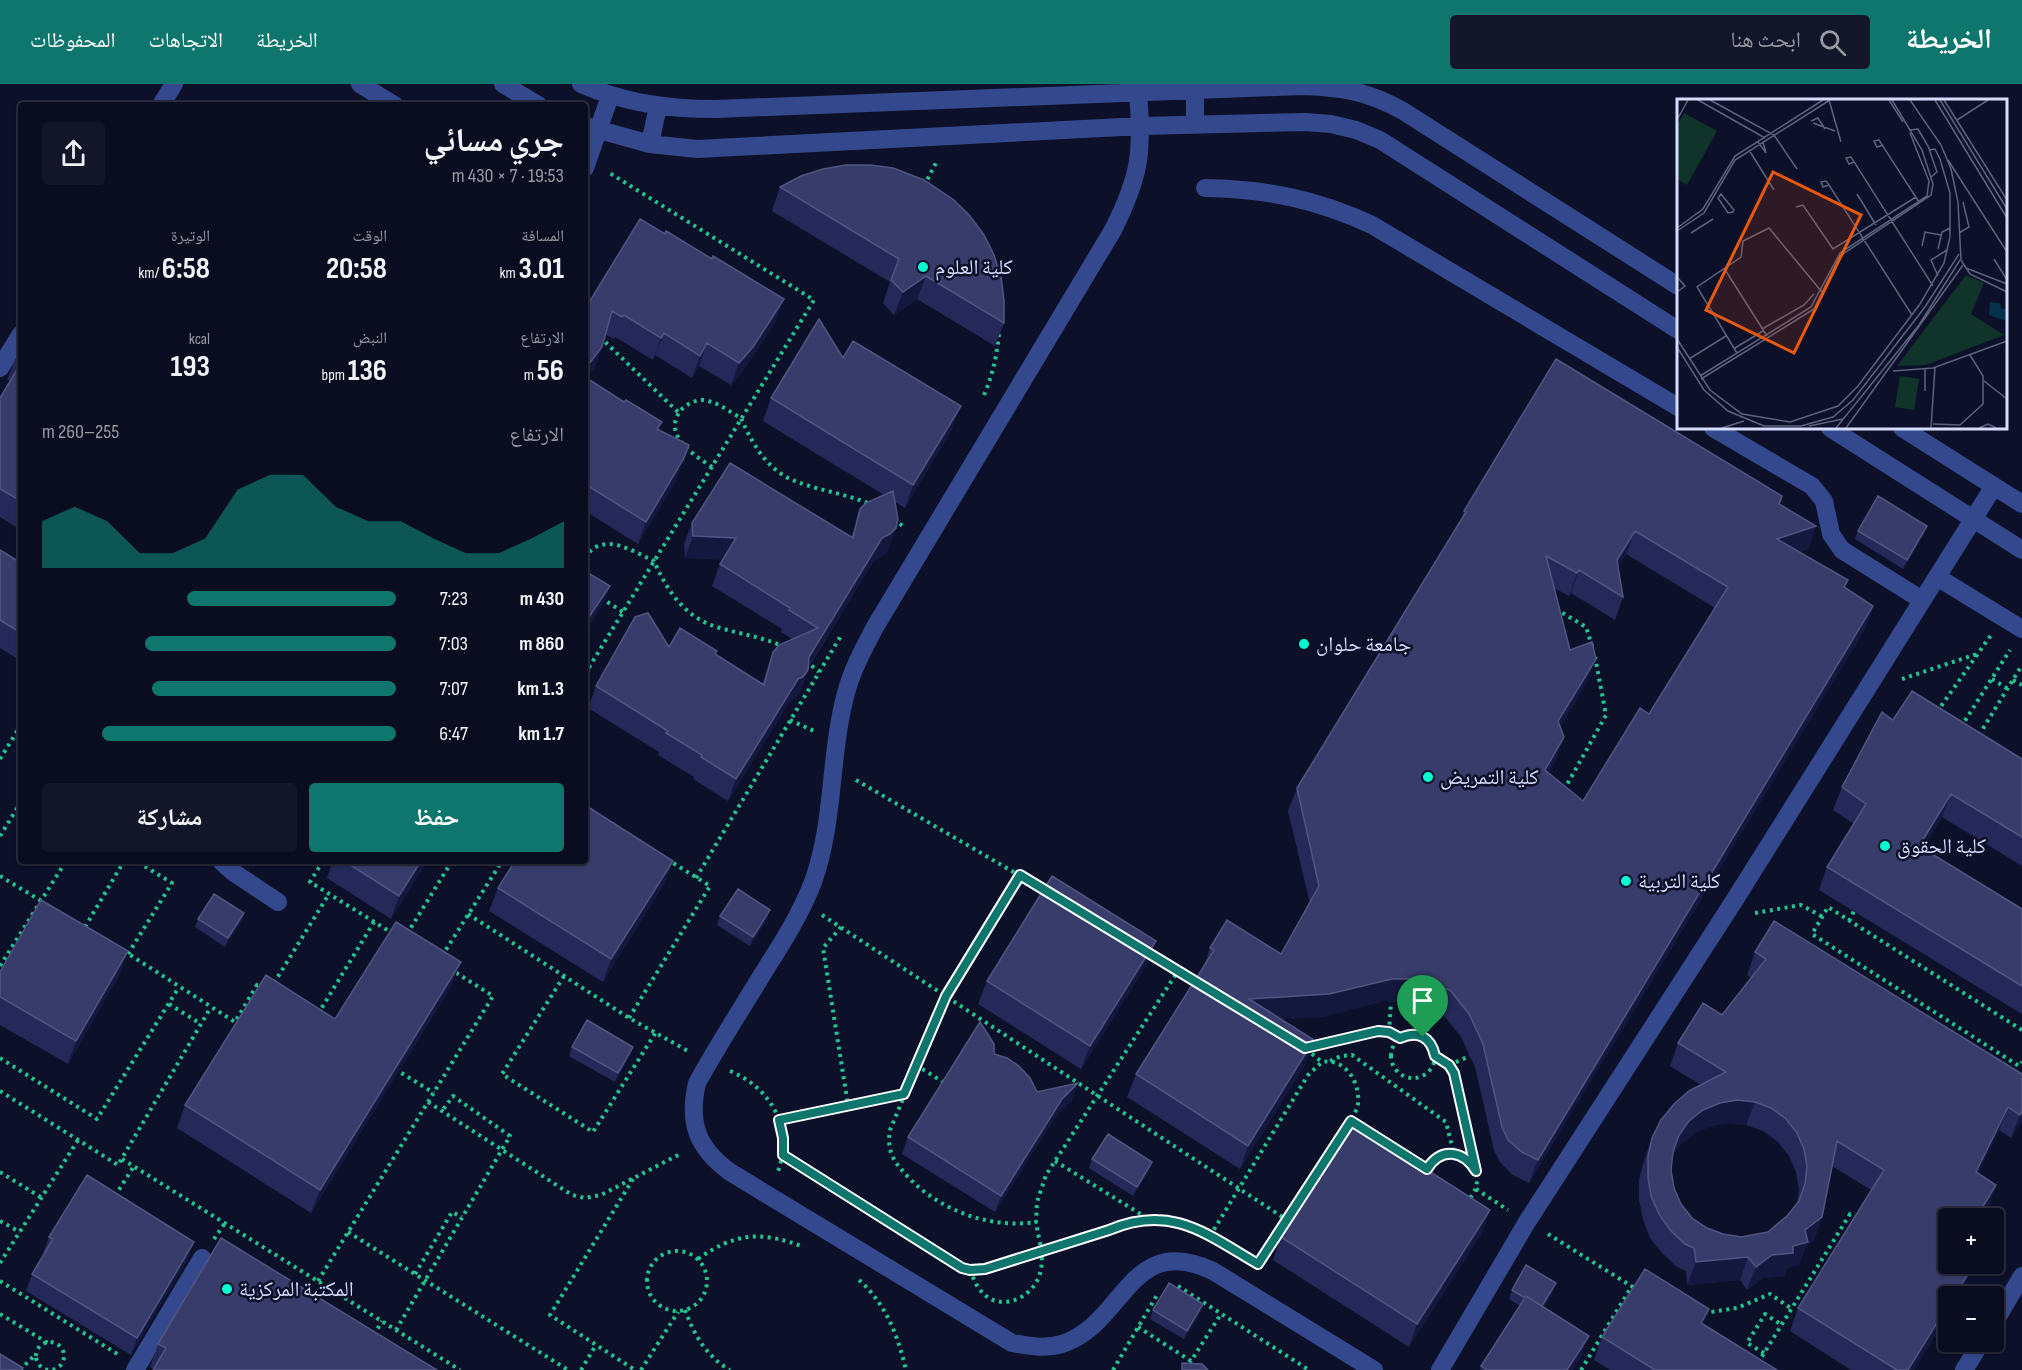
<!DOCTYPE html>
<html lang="ar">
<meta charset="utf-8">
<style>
body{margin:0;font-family:"Sofia Sans Condensed","Noto Naskh Arabic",sans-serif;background:#131528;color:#f1f3f6;direction:rtl;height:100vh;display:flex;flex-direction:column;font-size:22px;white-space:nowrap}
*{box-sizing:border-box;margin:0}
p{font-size:20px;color:#999ba4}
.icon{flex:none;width:33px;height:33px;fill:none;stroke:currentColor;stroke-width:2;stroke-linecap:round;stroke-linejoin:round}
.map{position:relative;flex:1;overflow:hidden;direction:ltr}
.sheet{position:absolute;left:18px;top:18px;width:570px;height:762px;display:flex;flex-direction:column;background:#0a0c1f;border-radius:6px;box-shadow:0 2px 4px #0004,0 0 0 2px #2a2c3d;direction:rtl}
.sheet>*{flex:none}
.tools{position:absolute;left:1938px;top:1124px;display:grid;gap:12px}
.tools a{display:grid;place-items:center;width:66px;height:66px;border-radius:6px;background:#0a0c1f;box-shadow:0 2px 4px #0004,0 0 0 2px #2a2c3d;font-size:30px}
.pin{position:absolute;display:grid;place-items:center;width:51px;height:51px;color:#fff;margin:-62px -26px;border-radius:50% 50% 50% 0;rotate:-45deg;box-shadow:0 0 6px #0007}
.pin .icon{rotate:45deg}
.round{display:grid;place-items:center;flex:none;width:63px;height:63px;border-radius:6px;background:#131528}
.summary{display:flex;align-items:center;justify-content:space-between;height:102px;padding:0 24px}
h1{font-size:33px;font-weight:700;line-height:45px}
.figures{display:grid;grid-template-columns:repeat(3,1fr);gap:9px;height:102px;padding:6px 24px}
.figures div{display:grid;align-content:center}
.figures b{font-size:30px;font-weight:700}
.figures small{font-size:16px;font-weight:400}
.figures p{font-size:16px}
.chart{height:168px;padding:12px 24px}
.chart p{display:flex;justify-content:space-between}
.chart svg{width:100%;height:108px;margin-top:6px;fill:#0f766e;opacity:.7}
.cta{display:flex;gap:12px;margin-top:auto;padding:12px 24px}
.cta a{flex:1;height:69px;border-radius:6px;background:#0f766e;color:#fff;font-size:24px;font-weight:700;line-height:69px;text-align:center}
.cta a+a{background:#131528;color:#f1f3f6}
ul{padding:0 24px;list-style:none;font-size:20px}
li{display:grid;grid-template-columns:96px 72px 1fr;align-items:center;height:45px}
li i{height:15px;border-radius:8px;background:#0f766e}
header{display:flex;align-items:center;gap:36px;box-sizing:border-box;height:84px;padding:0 30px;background:#0f766e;color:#fff}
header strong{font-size:28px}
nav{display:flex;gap:33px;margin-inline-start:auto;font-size:21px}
.search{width:420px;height:54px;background:#131528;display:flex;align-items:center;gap:15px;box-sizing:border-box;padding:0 21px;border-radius:6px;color:#999ba4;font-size:22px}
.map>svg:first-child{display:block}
</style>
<header>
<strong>الخريطة</strong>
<div class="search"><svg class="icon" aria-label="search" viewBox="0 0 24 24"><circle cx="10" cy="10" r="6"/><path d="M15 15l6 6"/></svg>ابحث هنا</div>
<nav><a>الخريطة</a><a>الاتجاهات</a><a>المحفوظات</a></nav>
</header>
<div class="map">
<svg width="2022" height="1286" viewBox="0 0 2022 1286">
<rect width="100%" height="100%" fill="#0d1029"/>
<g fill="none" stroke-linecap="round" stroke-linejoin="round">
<path stroke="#23c690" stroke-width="4" stroke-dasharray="3 4.5" stroke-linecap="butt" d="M924 102 937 77
M600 253 679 329
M984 311C993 290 997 271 999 249
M712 383C694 371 660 350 682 325 687 320 695 316 703 316 716 317 730 328 741 334 751 357 765 383 790 395 815 406 844 409 870 420
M894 435 905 444
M585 474C602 446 632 467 654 477 667 507 686 535 720 544 741 550 762 553 782 562
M601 514 623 528
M1556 525 1586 543 1592 562
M806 577 819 588
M585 590 814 216 608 88
M1902 595 1977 570
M1992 595 2008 605
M2013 596 2022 601
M1937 628 1991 551
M790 636 814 647
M1961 643 2010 566
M1979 651 2022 581
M0 675 21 641
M856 696 1046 807
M1564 706 1606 631 1595 573
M0 752 21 718
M323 777 310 798 392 849
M1021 791 946 912 890 1046C886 1068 895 1079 909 1094 941 1127 991 1145 1036 1138L1037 1118 1046 1091 1178 887
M0 792 43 818
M696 794 842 550
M1755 829 1801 821 1823 833
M468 830 629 934 688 967
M822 831 1287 1136
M1849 837 1854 827
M85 843 124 777
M841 843 823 864 848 1021
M407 850 452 777
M124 867 235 938 257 901 263 904
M1147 868 1197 899
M128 870 172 799 136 777
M442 872 502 777
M0 882 66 777
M564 892 502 990 593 1048 656 948
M274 899 329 810
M169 920 201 940
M318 930 374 838
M629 934 710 802 670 777
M2022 946 1828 823 1812 850 2019 982 2022 978
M1389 948 1391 918
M1391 972a22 22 0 1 1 44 0a22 22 0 1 1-44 0Z
M1423 953 1439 926
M1308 963 1378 947 1389 948 1400 954
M1306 965 1322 978
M1435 973 1449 981 1454 989 1475 1083
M0 974 97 1035 179 903
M1330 977 1341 972 1352 971 1446 1038 1454 1070
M916 981 946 1000
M1449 981 1470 972
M395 985 434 1009
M730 987C773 1005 794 1046 777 1090
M0 1007 118 1081 211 923
M428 1018 572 1111 585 1114 601 1111 682 1069
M779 1036 903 1010
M1351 1037 1427 1085
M1425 1096a26 26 0 1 1 52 0a26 26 0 1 1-52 0Z
M783 1071 962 1184 970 1186 985 1185 1109 1146C1172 1120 1205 1149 1258 1180
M122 1075 460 1286
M1055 1077 1147 1134
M0 1088 42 1114
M633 1095 550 1231 635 1286
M1476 1105 1508 1126
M115 1112 134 1082
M0 1137 20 1148
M348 1148 568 1286
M1548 1150 1636 1205
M1210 1152 1308 991 1322 978C1347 973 1363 1003 1357 1025L1257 1181
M214 1155 225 1139
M647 1197a30 30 0 1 1 60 0a30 30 0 1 1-60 0Z
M698 1175C736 1148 762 1147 804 1163
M0 1179 78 1056
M970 1186C973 1193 976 1202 981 1207 1001 1231 1037 1212 1041 1185 1044 1170 1038 1153 1036 1138
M415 1190 452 1128 462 1133
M859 1196C886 1220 898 1252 906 1286
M0 1197 119 1271
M318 1197 493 912 455 888
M1961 1198 1983 1212
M1178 1202 1309 1286
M685 1226C694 1251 707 1273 730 1286
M1704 1229 1737 1224 1770 1210 1792 1225
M0 1230 48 1259
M1138 1243 1191 1277 1221 1230
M396 1246 510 1052 453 1012 442 1027
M374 1251 382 1237
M36 1272a14 14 0 1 1 28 0a14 14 0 1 1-28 0Z
M1764 1269 1747 1259 1765 1230 1782 1241
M1758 1279 1850 1130 1858 1134
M20 1286 36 1270
M581 1286 596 1261
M641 1286 678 1228
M1113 1286 1157 1211
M1581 1286 1632 1202"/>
<path stroke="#34498d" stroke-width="18" d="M360 0 394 21
M503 0 538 21
M581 0C625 19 668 25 716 25L1300 2C1341 3 1368 7 1403 27L1678 202
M1195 6V40
M1138 9C1143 69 1140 92 1113 146L875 543C864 564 852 586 846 609 829 672 835 737 813 798 801 829 783 858 765 886 742 924 718 961 697 999 688 1039 697 1064 730 1088L1012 1259C1028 1262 1045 1265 1062 1260 1125 1240 1129 1147 1213 1187L1374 1286
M161 21 174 0
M585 42 650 60 697 65 1141 42 1305 38 1331 40 1356 46 1380 56 1678 246
M650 60 658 22
M585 84 610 12
M1205 104C1266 105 1316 115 1372 141L1678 323
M0 284 21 250
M1713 344 1812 402 1824 417 1831 450 1842 466 1922 516
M1830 344 2022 466
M1902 344 2022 420
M1937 493 2022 545
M221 777 233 788 278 818
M1994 1239 2022 1192
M135 1286 202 1174
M1440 1286 1527 1138 1734 817 1994 402
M1964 1286 1982 1257"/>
</g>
<path fill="#252959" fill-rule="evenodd" d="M780 103 1004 239 995 262 917 215 894 231 883 219 890 198 772 127Z
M585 225 776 237 744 285 731 301 699 282 692 294 655 271 653 276 615 253 614 255 605 250 602 263 594 285 587 294 659 346 676 397 638 460 585 427Z
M21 264V446L0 433V314L10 297 7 296 16 273Z
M771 314 952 345 905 424 895 418 888 466 882 472 874 476 809 583 800 608 795 615 790 617 728 717 693 695 694 693 658 671 659 668 588 624 596 602 669 563 715 571 762 600 773 568 792 555 781 548 782 545 712 502 720 480 722 475 685 474 684 460 692 439 851 453 860 425 884 411 763 337Z
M1782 412 1780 420 1816 442 1808 465 1799 468 1848 496 1845 504 1873 522 1865 545 1529 1099 1513 1091 1500 1078 1494 1066 1475 983 1461 953 1442 929 1400 918 1384 917 1321 933 1281 935 1306 979 1240 1085 1127 1013 1136 990 1204 882 1210 864 1281 870 1310 819 1288 727 1297 704 1460 439 1464 427ZM1626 470 1715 524 1649 630 1583 717 1548 689 1556 676 1560 643 1587 598 1570 566 1554 504 1569 512 1571 509 1615 536 1623 513 1618 483Z
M1858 447 1924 450 1903 485 1855 455Z
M0 466 21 479V577L0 564Z
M1893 636 2022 675V782L1942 733 1923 764 2022 825V930L1819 806 1827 783 1854 740 1833 726 1842 703Z
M162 777H171L169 781Z
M333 777H427L391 835 327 794Z
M673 777 664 800 603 898 489 827 498 804Z
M244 829 241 838 225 863 195 843 198 835Z
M720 832 767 835 750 862 717 841Z
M1755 868 2022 990V1037L2011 1054 1999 1046 1978 1089 1996 1101 1988 1124 1981 1134H1948V1179L1970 1187 1960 1212H1948V1230L1914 1286H1851L1790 1247 1798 1224 1871 1106 1832 1082 1822 1133 1814 1156 1806 1162 1799 1181 1787 1184 1784 1192 1763 1194 1747 1206 1740 1196 1687 1201 1686 1187 1677 1183 1662 1169 1650 1154 1643 1135 1639 1116V1096L1644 1077 1652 1054 1701 1001 1670 982 1678 959 1722 931 1751 894 1747 891ZM1729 1039 1746 1041 1763 1047 1778 1058 1789 1072 1796 1088 1799 1106 1797 1119 1788 1131 1768 1148 1741 1153 1723 1150 1707 1144 1692 1134 1681 1120 1674 1104 1671 1086 1672 1072 1681 1060 1695 1049 1711 1042Z
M1147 880 1081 985 978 920 987 897Z
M0 888 120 890 68 980 0 941Z
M452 901 311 1129 177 1044 185 1021 335 935Z
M572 963 630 971 615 998 569 972Z
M1037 1008 1072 1016 1056 1032 995 1128 902 1070 908 1053Z
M1092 1075 1152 1078 1149 1087 1133 1112 1089 1084Z
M1482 1149 1409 1263 1273 1176 1281 1153Z
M49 1153 188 1175 131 1271 26 1207 32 1190 44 1170H43Z
M1512 1206 1553 1208 1544 1223 1580 1275 1573 1286H1480L1481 1282 1520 1222 1509 1215Z
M1203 1220 1200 1229 1184 1255 1150 1235 1153 1226Z
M1704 1240 1777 1286H1610L1594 1276 1602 1253Z
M158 1260 437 1286 154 1285 150 1283Z"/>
<path fill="#14173e" d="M926 192 917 215 894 231 903 208Z
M784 215 776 237 744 285 731 301 739 279Z
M664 249 655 271 653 276 661 254Z
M707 259 699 282 692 294 700 272Z
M602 263 594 285 585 296V285Z
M961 322 952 345 905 424 913 401Z
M689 361 676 397 638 460 646 438Z
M1816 442 1808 465 1768 478 1777 455Z
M1927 442 1924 450 1903 485 1907 476Z
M896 444 888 466 882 472 874 476 802 593 808 586 800 608 795 615 790 617 728 717 736 695 798 595 809 573 882 454Z
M1635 447 1626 470 1608 499 1617 476Z
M693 452 736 454 728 476 685 474Z
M1579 486 1571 509 1569 512 1577 489Z
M610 502 601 524 585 549V539Z
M1873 522 1865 545 1529 1099 1538 1076Z
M1596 575 1587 598 1550 660 1558 637Z
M1564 653 1556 676 1537 709 1545 686Z
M1951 710 1942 733 1911 785 1919 762Z
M421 777H427L391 835 399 812Z
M673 777 664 800 603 898 611 875Z
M770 826 767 835 750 862 753 853Z
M244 829 241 838 225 863 228 854Z
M1156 857 1147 880 1081 985 1090 962Z
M128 867 120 890 68 980 76 957Z
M461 878 452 901 311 1129 320 1106Z
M1392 895H1408L1400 918 1384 917 1321 933 1241 938 1249 915Z
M1314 956 1306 979 1240 1085 1248 1062Z
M633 963 630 971 615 998 618 989Z
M1078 999 1072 1016 1056 1032 995 1128 1001 1112 1062 1015Z
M1737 1016 1755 1018 1746 1041 1729 1039 1711 1042 1695 1049 1681 1060 1671 1074 1679 1051 1689 1037 1703 1026 1720 1019Z
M2008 1023 1999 1046 1968 1111 1976 1088Z
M2022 1027V1037L2011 1054 2020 1031Z
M1152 1078 1149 1087 1133 1112 1137 1103Z
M1996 1101 1988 1124 1981 1134H1976Z
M1490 1126 1482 1149 1409 1263 1417 1240Z
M1822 1133 1814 1156 1806 1162 1799 1181 1787 1184 1784 1192 1763 1194 1747 1206 1756 1183 1772 1171 1793 1162 1805 1146Z
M194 1158 188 1175 131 1271 137 1254Z
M1748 1173 1740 1196 1687 1201 1696 1178Z
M1970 1187 1960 1212H1954Z
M1556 1199 1553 1208 1538 1232 1541 1224Z
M1203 1220 1200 1229 1184 1255 1187 1247Z
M1948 1221V1230L1914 1286H1908Z
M1709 1225 1701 1248V1239Z
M1589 1252 1580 1275 1573 1286H1567Z"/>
<path fill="#383c6a" stroke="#515582" stroke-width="1.5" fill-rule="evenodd" d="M846 81H870L893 84 924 96 954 116 970 132 984 151 994 171 1001 193 1004 216V239L926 192 903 208 891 196 899 175 780 103 801 92 823 85Z
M640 135 665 150 666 147 712 175 713 172 784 215 753 263 739 279 707 259 700 272 664 249 661 254 624 231 622 233 612 227 602 263 585 285V225Z
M819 235 843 274 853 257 961 322 913 401 771 314Z
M21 264V276L16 273Z
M1556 275 1782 412 1779 420 1816 442 1777 455 1848 496 1844 503 1873 522 1538 1076 1522 1068 1508 1056 1502 1043 1483 960 1469 930 1450 906 1408 895H1392L1329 910 1249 915 1314 956 1248 1062 1136 990 1214 866 1210 864 1227 836 1281 870 1319 802 1297 704 1466 428 1464 427ZM1635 447 1728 503 1649 630 1640 624 1583 717 1545 686 1564 653 1558 637 1596 575 1592 558 1570 566 1546 472 1577 489 1579 486 1623 513 1617 476Z
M21 279V417L0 405V314Z
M585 293 624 318 626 316 662 338 657 345 689 361 684 374 646 438 585 400Z
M730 379 853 454 860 425 866 419 893 407 898 435 896 444 890 450 882 454 809 573 808 586 803 593 798 595 736 695 701 673 702 671 666 649 668 647 596 602 635 533 648 529 669 563 680 544 717 567 715 570 764 601 773 568 779 561 818 544 789 526 790 524 720 480 736 454 693 452 692 439Z
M1878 412 1927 442 1907 476 1858 447Z
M0 466 21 479V549L0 536Z
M585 487 610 502 585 539Z
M1912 607 2022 675V753L1951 710 1919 762 2022 825V902L1827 783 1866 720 1842 703 1882 628 1893 636Z
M585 721 673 777 611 875 498 804 515 777H585Z
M344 777H421L399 812Z
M1052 792 1156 857 1090 962 987 897Z
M738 805 770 826 753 853 720 832Z
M214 810 244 829 228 854 198 835Z
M41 816 128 867 76 957 0 913V888Z
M1774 837 2022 990V1027L2020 1031 2008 1023 1976 1088 1996 1101 1976 1134H1948V1179H1957L1970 1187 1954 1212H1948V1221L1908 1286H1897L1798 1224 1884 1086 1837 1057 1822 1133 1805 1146 1808 1158 1793 1162V1169L1772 1171 1756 1183 1748 1173 1696 1178 1694 1164 1685 1160 1670 1146 1659 1130 1651 1112 1648 1093V1073L1652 1054 1661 1036 1674 1020 1689 1007 1726 988 1678 959 1703 919 1722 931 1766 875 1755 868ZM1737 1016 1755 1018 1771 1024 1786 1035 1797 1049 1804 1065 1807 1083 1805 1100 1799 1117 1788 1131 1768 1148 1741 1153 1723 1150 1707 1144 1692 1134 1681 1120 1674 1104 1671 1086 1673 1068 1679 1051 1689 1037 1703 1026 1720 1019Z
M396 838 461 878 320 1106 185 1021 266 891 335 935Z
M587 936 633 963 618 989 572 963Z
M980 938 994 960V970L1007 974 1019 982 1030 994 1037 1008 1078 999 1062 1015 1001 1112 908 1053Z
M1354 1039 1490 1126 1417 1240 1281 1153Z
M1108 1050 1152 1078 1137 1103 1092 1075Z
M87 1091 194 1158 137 1254 32 1190 53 1155 49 1153Z
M221 1154 437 1286H153L166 1264 158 1260Z
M1526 1181 1556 1199 1542 1222 1526 1212 1525 1214 1512 1206Z
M1645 1185 1709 1225 1701 1239 1777 1286H1655L1602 1253Z
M1169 1199 1203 1220 1187 1247 1153 1226Z
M1526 1212 1589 1252 1567 1286H1487L1481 1282Z
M0 1270 23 1284 21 1286H0Z
M1182 1279 1202 1280 1208 1286H1182Z"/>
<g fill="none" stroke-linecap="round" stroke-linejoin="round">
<defs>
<path id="route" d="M1020 791 1305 964 1378 947 1389 948 1400 954C1418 946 1431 953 1435 972L1449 981 1454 989 1476 1087C1463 1066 1441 1063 1427 1085L1351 1037 1258 1180C1205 1149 1171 1120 1109 1146L985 1185 970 1186 962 1184 783 1071V1054L779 1036 904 1010 946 912Z"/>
</defs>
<use href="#route" stroke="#fff" stroke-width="12"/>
<use href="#route" stroke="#0f766e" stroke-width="8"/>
</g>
<g fill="#02ffd3" stroke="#0d1029" stroke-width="2">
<circle cx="923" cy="183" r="6"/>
<circle cx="1304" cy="560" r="6"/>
<circle cx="1428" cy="693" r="6"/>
<circle cx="1885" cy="762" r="6"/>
<circle cx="1626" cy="797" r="6"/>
<circle cx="227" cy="1205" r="6"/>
</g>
<g text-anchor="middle" stroke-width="5" stroke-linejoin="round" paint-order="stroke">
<g font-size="21" fill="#d6dcff" stroke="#0d1029" text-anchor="start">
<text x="935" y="190">كلية العلوم</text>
<text x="1316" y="567">جامعة حلوان</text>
<text x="1440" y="700">كلية التمريض</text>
<text x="1897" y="769">كلية الحقوق</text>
<text x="1638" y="804">كلية التربية</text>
<text x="239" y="1212">المكتبة المركزية</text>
</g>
</g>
<g transform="translate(1677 15)">
<rect width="330" height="330" fill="#0d1029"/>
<path d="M7 14 40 32 10 86 0 80V27ZM289 176 307 184 294 215 327 236 249 266 220 267ZM223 277 242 280 237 311 218 308Z" fill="#103429"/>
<path d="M313 203 323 204 324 209 330 210V222L312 216Z" fill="#05314b"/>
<path fill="none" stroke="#5d627f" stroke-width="1.5" d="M21 1 88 39M33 1 97 36 120 70M152 1 164 43M212 1 226 23M233 1 264 46 274 70 281 103 284 161 293 175 330 193M258 1 330 119M263 1 330 110M267 1 330 101M0 21 11 1M280 21 311 1M134 22 141 19 148 30M136 24 158 32M233 31 241 30 251 47 260 73 254 78M81 43 89 54 86 43M206 46 200 48 197 42 202 41 242 103M72 51 97 91M271 61 330 153M177 63 172 65 169 59 174 58 256 187M152 86 146 88 144 83 149 82 152 86 235 216M44 95 57 111 56 113 51 114 41 99ZM180 95 199 126M119 108 126 106 156 150 239 98M0 129 26 110 58 57 146 1M0 132 27 114 58 61 153 1M14 134 36 120M282 134 292 128 286 103M245 147 248 133 264 136M261 150 265 133 273 129M317 160 330 181M47 169 90 237M289 169 330 185M261 177 254 161 270 151M0 178 8 187 0 193M85 230 127 206 137 195M0 240 33 291 65 315 113 323 161 307 181 287 243 205 267 164 273 138V94L263 60 258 50 253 51M0 248 27 291 51 312 87 327H125M58 249 86 232M60 254 20 188 64 158 66 142 92 129 145 193M12 260 49 237M248 270V292M216 272 256 269 330 242M23 277 134 208 163 154 250 97 252 82 233 34M24 280 137 210 163 157 254 96 256 85 245 51 215 1M307 282 330 300M256 325 283 326 306 305V277L293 256M124 327 156 318 176 301 248 208 282 155M132 327 166 320M45 329 67 322M159 329 242 226 283 161M169 329 286 166M254 329 258 268M302 329 311 325 319 329"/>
<path fill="#e8590c" fill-opacity="0.15" stroke="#e8590c" stroke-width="3" d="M96 73 184 116 117 254 29 211Z"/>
<rect width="330" height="330" fill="none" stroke="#d6dcff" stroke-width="3"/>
</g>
</svg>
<div class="tools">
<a>+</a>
<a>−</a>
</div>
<div class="pin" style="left:1423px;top:953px;background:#1e9e55"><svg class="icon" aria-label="arrive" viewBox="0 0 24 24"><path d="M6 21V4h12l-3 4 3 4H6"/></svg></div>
<section class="sheet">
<div class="summary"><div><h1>جري مسائي</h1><p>19:53 · 7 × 430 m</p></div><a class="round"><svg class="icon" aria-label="share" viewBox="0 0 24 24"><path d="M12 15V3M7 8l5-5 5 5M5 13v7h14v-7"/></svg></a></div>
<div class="figures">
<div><p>المسافة</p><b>3.01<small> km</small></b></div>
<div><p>الوقت</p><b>20:58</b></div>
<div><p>الوتيرة</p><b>6:58<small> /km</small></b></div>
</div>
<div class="figures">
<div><p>الارتفاع</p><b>56<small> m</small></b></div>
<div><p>النبض</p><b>136<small> bpm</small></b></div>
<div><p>kcal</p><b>193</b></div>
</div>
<div class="chart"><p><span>الارتفاع</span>255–260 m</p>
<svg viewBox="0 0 160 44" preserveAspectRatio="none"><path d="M0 44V25L10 19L20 25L30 38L40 38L50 32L60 12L70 6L80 6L90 19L100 25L110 25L120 32L130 38L140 38L150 32L160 25V44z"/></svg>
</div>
<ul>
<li><b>430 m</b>7:23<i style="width:59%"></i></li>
<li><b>860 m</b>7:03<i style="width:71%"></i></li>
<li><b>1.3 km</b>7:07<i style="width:69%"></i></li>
<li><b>1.7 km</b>6:47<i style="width:83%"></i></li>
</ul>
<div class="cta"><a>حفظ</a><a>مشاركة</a></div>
</section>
</div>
